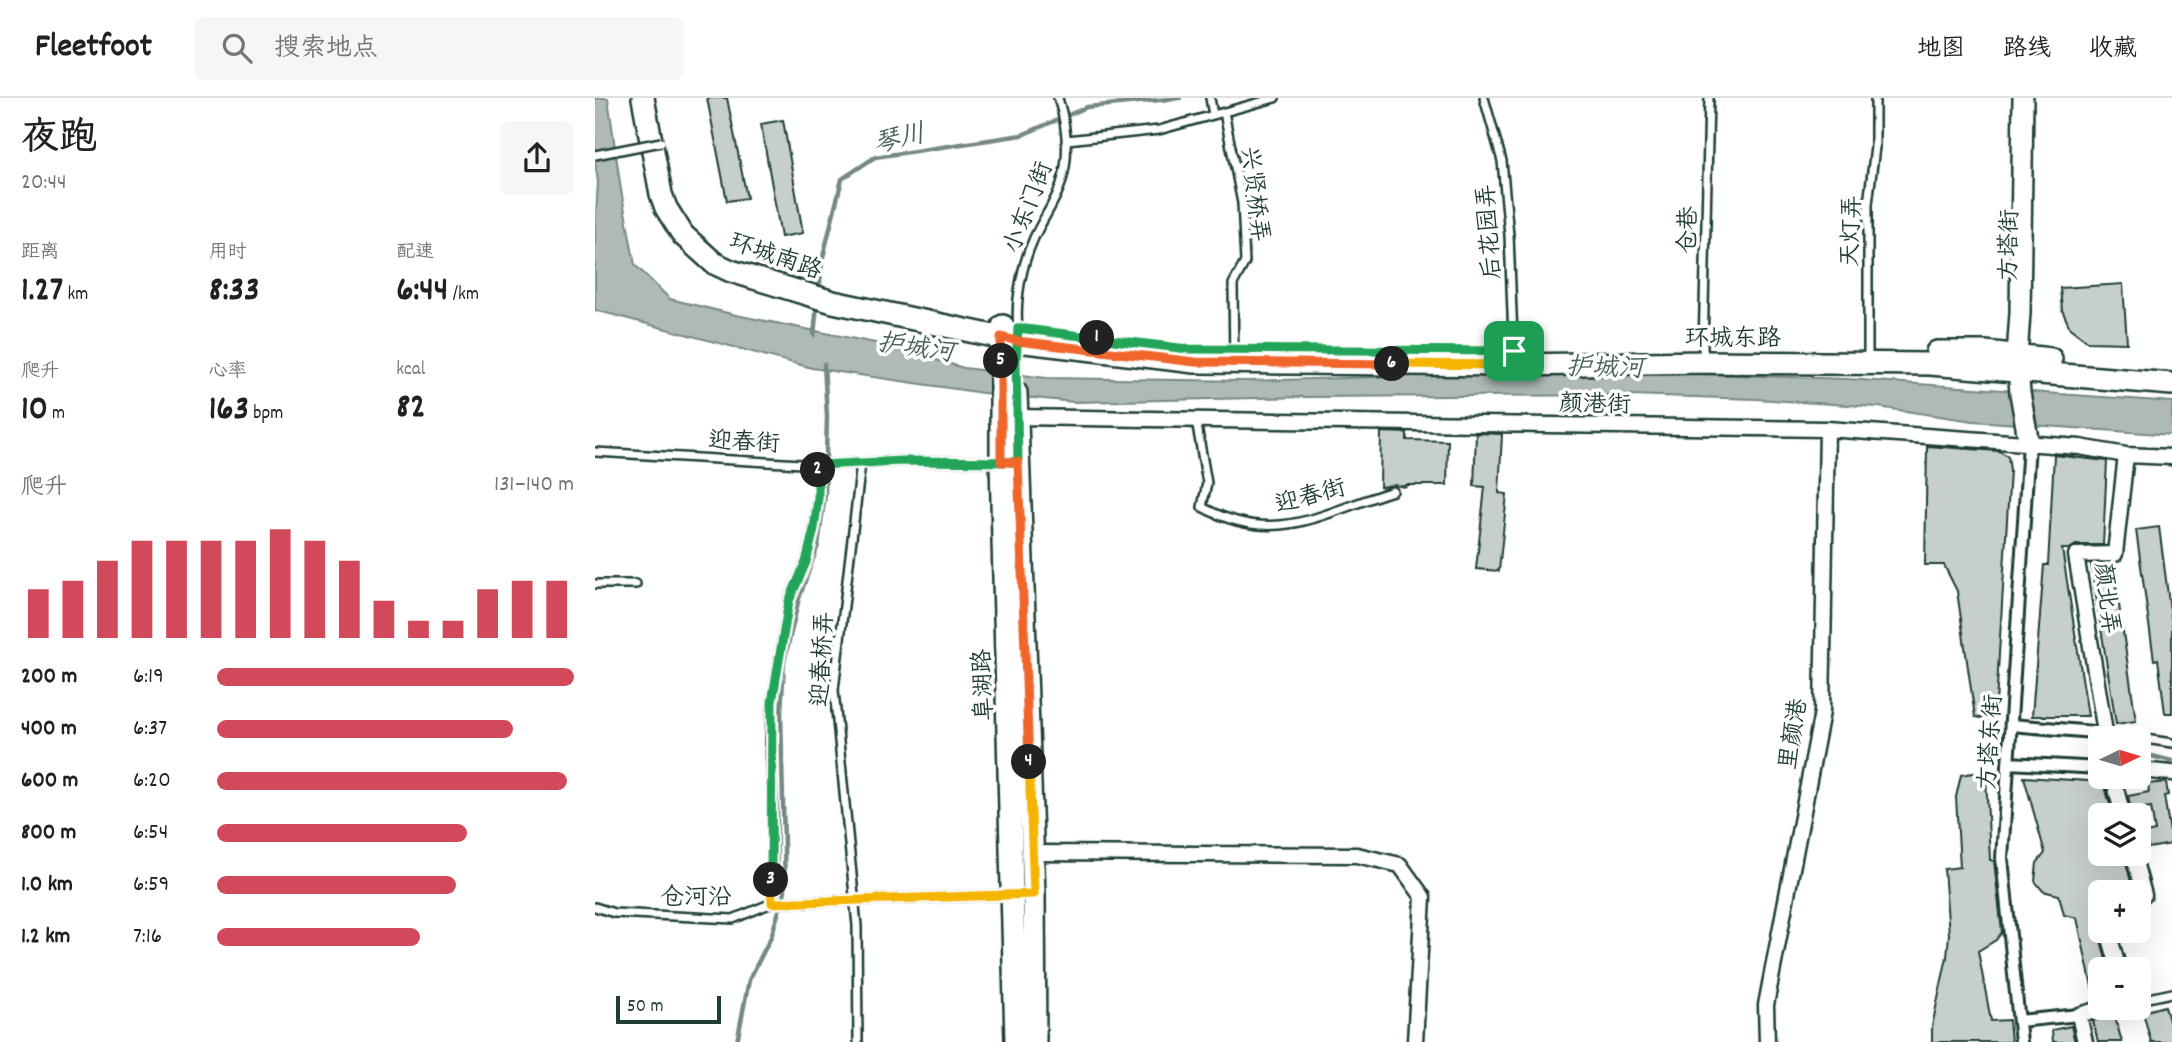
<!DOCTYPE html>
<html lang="zh">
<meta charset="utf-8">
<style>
body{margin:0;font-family:Dekko,"LXGW WenKai TC",sans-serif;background:#f6f6f6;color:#202124;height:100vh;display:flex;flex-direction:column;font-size:26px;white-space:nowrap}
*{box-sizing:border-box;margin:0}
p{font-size:23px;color:#757577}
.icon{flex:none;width:38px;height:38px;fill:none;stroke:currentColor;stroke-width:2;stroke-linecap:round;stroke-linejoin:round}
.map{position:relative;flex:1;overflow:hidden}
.drawer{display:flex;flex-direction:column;background:#fff;width:595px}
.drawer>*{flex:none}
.needle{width:46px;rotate:85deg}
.controls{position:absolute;left:1493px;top:628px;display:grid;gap:14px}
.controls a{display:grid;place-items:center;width:63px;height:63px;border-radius:10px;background:#fff;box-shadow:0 7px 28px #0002;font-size:35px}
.scale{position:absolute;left:21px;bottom:18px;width:105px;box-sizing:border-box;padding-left:7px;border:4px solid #1f3d34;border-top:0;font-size:19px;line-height:24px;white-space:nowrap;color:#1f3d34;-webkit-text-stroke:5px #fff;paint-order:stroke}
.pin{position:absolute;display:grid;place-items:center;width:60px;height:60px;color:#fff;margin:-30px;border-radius:14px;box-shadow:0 4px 10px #0006}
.km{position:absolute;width:35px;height:35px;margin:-18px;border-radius:50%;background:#222;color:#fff;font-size:19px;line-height:35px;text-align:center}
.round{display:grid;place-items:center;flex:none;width:74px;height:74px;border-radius:10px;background:#f6f6f6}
.headline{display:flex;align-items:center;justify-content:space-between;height:119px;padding:0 21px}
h1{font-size:38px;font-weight:800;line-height:52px}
.metrics{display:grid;grid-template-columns:repeat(3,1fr);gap:10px;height:119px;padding:7px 21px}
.metrics div{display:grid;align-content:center}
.metrics b{font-size:35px;font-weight:800}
.metrics small{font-size:19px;font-weight:400}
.metrics p{font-size:19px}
.chart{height:196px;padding:14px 21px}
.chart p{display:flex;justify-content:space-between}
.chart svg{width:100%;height:126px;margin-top:7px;stroke:#d1495b;stroke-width:6}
ul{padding:0 21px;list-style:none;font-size:23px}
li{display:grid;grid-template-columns:112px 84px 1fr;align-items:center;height:52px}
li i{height:18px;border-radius:9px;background:#d1495b}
header{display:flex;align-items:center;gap:42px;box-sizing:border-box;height:98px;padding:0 35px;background:#fff;border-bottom:2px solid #e0e0e0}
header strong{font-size:33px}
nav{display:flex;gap:38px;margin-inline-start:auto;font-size:24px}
.search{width:490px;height:63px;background:#f6f6f6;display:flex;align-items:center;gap:18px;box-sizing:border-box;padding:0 24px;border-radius:10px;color:#757577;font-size:26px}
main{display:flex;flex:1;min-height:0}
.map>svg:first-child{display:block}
</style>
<header>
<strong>Fleetfoot</strong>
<div class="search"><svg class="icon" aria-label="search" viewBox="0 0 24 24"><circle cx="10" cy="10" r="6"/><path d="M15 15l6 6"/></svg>搜索地点</div>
<nav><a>地图</a><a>路线</a><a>收藏</a></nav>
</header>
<main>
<section class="drawer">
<div class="headline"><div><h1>夜跑</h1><p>20:44</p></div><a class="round"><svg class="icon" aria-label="share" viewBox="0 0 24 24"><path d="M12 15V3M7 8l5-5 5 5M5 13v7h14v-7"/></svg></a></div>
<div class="metrics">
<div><p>距离</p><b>1.27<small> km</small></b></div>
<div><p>用时</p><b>8:33</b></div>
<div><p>配速</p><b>6:44<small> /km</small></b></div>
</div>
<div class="metrics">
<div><p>爬升</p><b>10<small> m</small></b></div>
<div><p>心率</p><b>163<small> bpm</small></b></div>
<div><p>kcal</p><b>82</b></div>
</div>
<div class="chart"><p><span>爬升</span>131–140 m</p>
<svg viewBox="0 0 160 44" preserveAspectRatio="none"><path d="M5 44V27M15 44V24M25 44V17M35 44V10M45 44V10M55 44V10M65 44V10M75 44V6M85 44V10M95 44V17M105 44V31M115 44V38M125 44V38M135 44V27M145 44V24M155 44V24"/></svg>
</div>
<ul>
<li><b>200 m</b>6:19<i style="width:100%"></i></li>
<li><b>400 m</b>6:37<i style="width:83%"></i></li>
<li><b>600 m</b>6:20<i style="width:98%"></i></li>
<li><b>800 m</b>6:54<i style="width:70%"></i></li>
<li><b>1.0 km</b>6:59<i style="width:67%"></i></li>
<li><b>1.2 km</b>7:16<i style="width:57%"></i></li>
</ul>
</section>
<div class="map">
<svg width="1577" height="944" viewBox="0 0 1577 944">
<rect width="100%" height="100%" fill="#fff"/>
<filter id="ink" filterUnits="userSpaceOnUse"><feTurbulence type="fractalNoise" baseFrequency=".0143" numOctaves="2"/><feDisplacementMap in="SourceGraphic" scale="14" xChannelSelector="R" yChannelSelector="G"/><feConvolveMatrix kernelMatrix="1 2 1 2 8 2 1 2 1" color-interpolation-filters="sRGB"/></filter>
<g filter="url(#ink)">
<path fill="#afbab7" stroke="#758883" stroke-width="2" d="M0 0H13L26 92 40 167 75 201 141 217 285 246 369 270 452 280 652 283 854 277 1051 274 1252 281 1577 304V337L1378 323 1283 309 1161 301 1034 297 712 299 479 304 388 295 217 270 0 212V131L3 84 0 65Z"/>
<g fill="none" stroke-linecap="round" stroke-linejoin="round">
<path stroke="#758883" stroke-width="4.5" d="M224 195 227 163 247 81 280 59 427 37 492 9 585 0
M219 237 222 207
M1544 655 1577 663
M142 944 154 882 176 839 190 793 186 615 189 564 204 500 223 447 230 396 232 318 229 266"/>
</g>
<path fill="#c7cfcc" stroke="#1f3d34" stroke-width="2" d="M112 0H132L152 100 132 103Z
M188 22 208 135 186 139 166 26Z
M1528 186 1532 245 1493 244 1475 230 1467 212 1465 190Z
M786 334 812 335V342L853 343 852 387H811V389L799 387 785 389Z
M881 335 907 336 904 395 912 396 904 473 881 471 890 389 879 388Z
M1332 348 1404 353 1413 358 1415 372 1400 623 1380 619 1362 493 1349 467H1330Z
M1459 357 1512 363 1508 447H1481L1474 451H1467L1493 618H1437L1449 467H1453Z
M1564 429 1577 527V615H1570L1563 561 1559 562 1541 432Z
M1496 466H1518L1541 623 1521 626Z
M1378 675 1391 677 1395 762 1399 763 1407 834 1401 842 1383 853 1396 923 1414 922 1416 944H1337V928L1352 859 1354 836 1349 771 1365 769 1361 699 1366 677Z
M1429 679 1509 684 1518 718H1505V756H1529L1538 792 1536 794H1505V808L1502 809 1505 821 1504 835 1514 872H1505V901L1500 902 1482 820 1469 817 1464 797 1448 793 1440 783 1442 765 1450 755Z
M1571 684 1573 697 1569 698 1577 746 1553 750 1551 735 1560 733 1556 709 1536 712 1533 698 1554 694 1553 686Z
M1570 908 1577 934V944H1556L1548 914Z
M1519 916 1527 944H1503L1498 923Z
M1476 928 1480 944H1458L1457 932Z"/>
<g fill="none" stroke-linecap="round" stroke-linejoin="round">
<defs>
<path id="service" d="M615 0 618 17
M889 0 907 63 914 137 919 266
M629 14 647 105 650 164 638 186 639 264
M472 42 564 32 680 0
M423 230C420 202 427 166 439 140 447 122 460 105 466 86 475 58 472 28 463 0
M1273 261V106L1280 49V0
M1110 262 1108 251 1114 0
M601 322 612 385 607 409C681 449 726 415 798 393
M0 354 224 367 308 363 405 364
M0 486H41
M1510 635 1577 645
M177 805 414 797
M0 809 19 815 138 821 177 805 178 715 175 645 177 604 194 503 211 464 219 431 223 400 224 367
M1544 902 1577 895
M263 944 262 828 239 592 266 365"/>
<path id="pedestrian" d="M1416 627 1510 635
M1413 665 1505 670
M1424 923 1484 917
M1426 944 1407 760 1434 346"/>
<path id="minor" d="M421 319 1232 331 1485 349 1531 357 1577 359
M1511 640 1481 457 1520 456 1531 357
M1544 672 1577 675
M1518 679 1528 718
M438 755 762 757 805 767 828 799 820 944
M1538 756 1549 797 1544 799
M1513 833 1524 872
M1172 944 1171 907 1227 614 1232 331
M1490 944 1484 917 1508 910"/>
<path id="tertiary" d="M1428 0 1425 215 1422 258 1425 295 1434 346"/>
<path id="secondary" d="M48 0 66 96 71 110 88 137 119 165 136 173 238 204 422 243 600 264 919 267 1111 264 1335 266 1577 286
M408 228 406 239V364L421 944
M1342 254H1390L1456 261
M421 295 439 796 440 944"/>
</defs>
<use href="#service" stroke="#1f3d34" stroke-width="12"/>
<use href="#pedestrian" stroke="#1f3d34" stroke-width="16"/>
<use href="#minor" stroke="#1f3d34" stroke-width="19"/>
<use href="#tertiary" stroke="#1f3d34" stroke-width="24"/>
<use href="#secondary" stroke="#1f3d34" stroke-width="26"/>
<use href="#service" stroke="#fff" stroke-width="7"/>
<use href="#pedestrian" stroke="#fff" stroke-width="10"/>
<use href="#minor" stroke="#fff" stroke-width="14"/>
<use href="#tertiary" stroke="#fff" stroke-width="19"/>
<use href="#secondary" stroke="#fff" stroke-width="21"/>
<defs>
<path id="service-bridge" d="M0 57 66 44"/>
</defs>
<use href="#service-bridge" stroke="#1f3d34" stroke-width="12" stroke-linecap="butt"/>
<use href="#service-bridge" stroke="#fff" stroke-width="7"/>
</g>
</g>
<g fill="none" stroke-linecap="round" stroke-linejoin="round" filter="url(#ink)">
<defs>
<path id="split-1" d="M502 240 593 251 919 253"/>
<path id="split-2" d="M223 372V367L308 363 423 364 421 264 423 230 502 240"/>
<path id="split-3" d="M176 782 177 604 194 503 211 464 219 431 223 400V372"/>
<path id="split-4" d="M176 782 177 805 439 796 434 664"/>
<path id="split-5" d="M406 263V364H423L434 664"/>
<path id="split-6" d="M406 263V239L422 243 600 264 797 266"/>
<path id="split-7" d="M797 266 919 267V253"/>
</defs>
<use href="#split-1" stroke="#fff" stroke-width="14"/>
<use href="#split-2" stroke="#fff" stroke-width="14"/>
<use href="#split-3" stroke="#fff" stroke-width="14"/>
<use href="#split-4" stroke="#fff" stroke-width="14"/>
<use href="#split-5" stroke="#fff" stroke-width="14"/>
<use href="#split-6" stroke="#fff" stroke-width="14"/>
<use href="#split-7" stroke="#fff" stroke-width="14"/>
<use href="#split-1" stroke="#22a559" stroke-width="9"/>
<use href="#split-2" stroke="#22a559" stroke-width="9"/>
<use href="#split-3" stroke="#22a559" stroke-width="9"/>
<use href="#split-4" stroke="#f5b400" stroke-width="9"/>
<use href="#split-5" stroke="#f0652b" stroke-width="9"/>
<use href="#split-6" stroke="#f0652b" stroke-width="9"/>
<use href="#split-7" stroke="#f5b400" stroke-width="9"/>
</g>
<g text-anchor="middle" stroke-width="7" stroke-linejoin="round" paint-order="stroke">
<g font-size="24" fill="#1f3d34" stroke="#fff">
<text transform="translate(661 96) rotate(83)" y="8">兴贤桥弄</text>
<text transform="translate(432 109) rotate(-69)" y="8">小东门街</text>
<text transform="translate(1092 132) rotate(-89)" y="8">仓巷</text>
<text transform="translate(1255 133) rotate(-88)" y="8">天灯弄</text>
<text transform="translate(893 134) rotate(-94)" y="8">后花园弄</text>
<text transform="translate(1413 147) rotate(-89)" y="8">方塔街</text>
<text transform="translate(181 157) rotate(19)" y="8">环城南路</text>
<text x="1138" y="247">环城东路</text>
<text transform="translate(1000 305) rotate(1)" y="8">颜港街</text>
<text transform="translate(149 343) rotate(3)" y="8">迎春街</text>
<text transform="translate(715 397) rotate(-15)" y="8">迎春街</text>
<text transform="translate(1513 500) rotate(83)" y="8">颜北弄</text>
<text transform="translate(226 561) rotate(-87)" y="8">迎春桥弄</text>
<text transform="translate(387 587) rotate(-92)" y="8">阜湖路</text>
<text transform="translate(1197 636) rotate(-81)" y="8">里颜港</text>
<text transform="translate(1394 644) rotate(-86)" y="8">方塔东街</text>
<text x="101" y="806">仓河沿</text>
</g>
<g font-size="26" font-style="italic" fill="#4a625b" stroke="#fff">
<text transform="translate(304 39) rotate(-12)" y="9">琴川</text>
<text transform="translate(321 248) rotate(8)" y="9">护城河</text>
<text transform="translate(1010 268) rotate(1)" y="9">护城河</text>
</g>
</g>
</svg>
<div class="controls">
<a><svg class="needle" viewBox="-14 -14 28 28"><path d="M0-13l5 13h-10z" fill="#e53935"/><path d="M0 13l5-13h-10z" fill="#757577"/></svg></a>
<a><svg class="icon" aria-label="layers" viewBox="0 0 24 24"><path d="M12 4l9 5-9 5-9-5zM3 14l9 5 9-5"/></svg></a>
<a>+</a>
<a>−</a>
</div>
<div class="scale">50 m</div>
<div class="pin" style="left:919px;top:253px;background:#1e9e55"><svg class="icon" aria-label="arrive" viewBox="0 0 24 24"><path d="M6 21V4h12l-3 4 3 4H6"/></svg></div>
<b class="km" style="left:502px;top:240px">1</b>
<b class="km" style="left:223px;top:372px">2</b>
<b class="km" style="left:176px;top:782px">3</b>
<b class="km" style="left:434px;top:664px">4</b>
<b class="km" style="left:406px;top:263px">5</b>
<b class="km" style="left:797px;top:266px">6</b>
</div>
</main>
